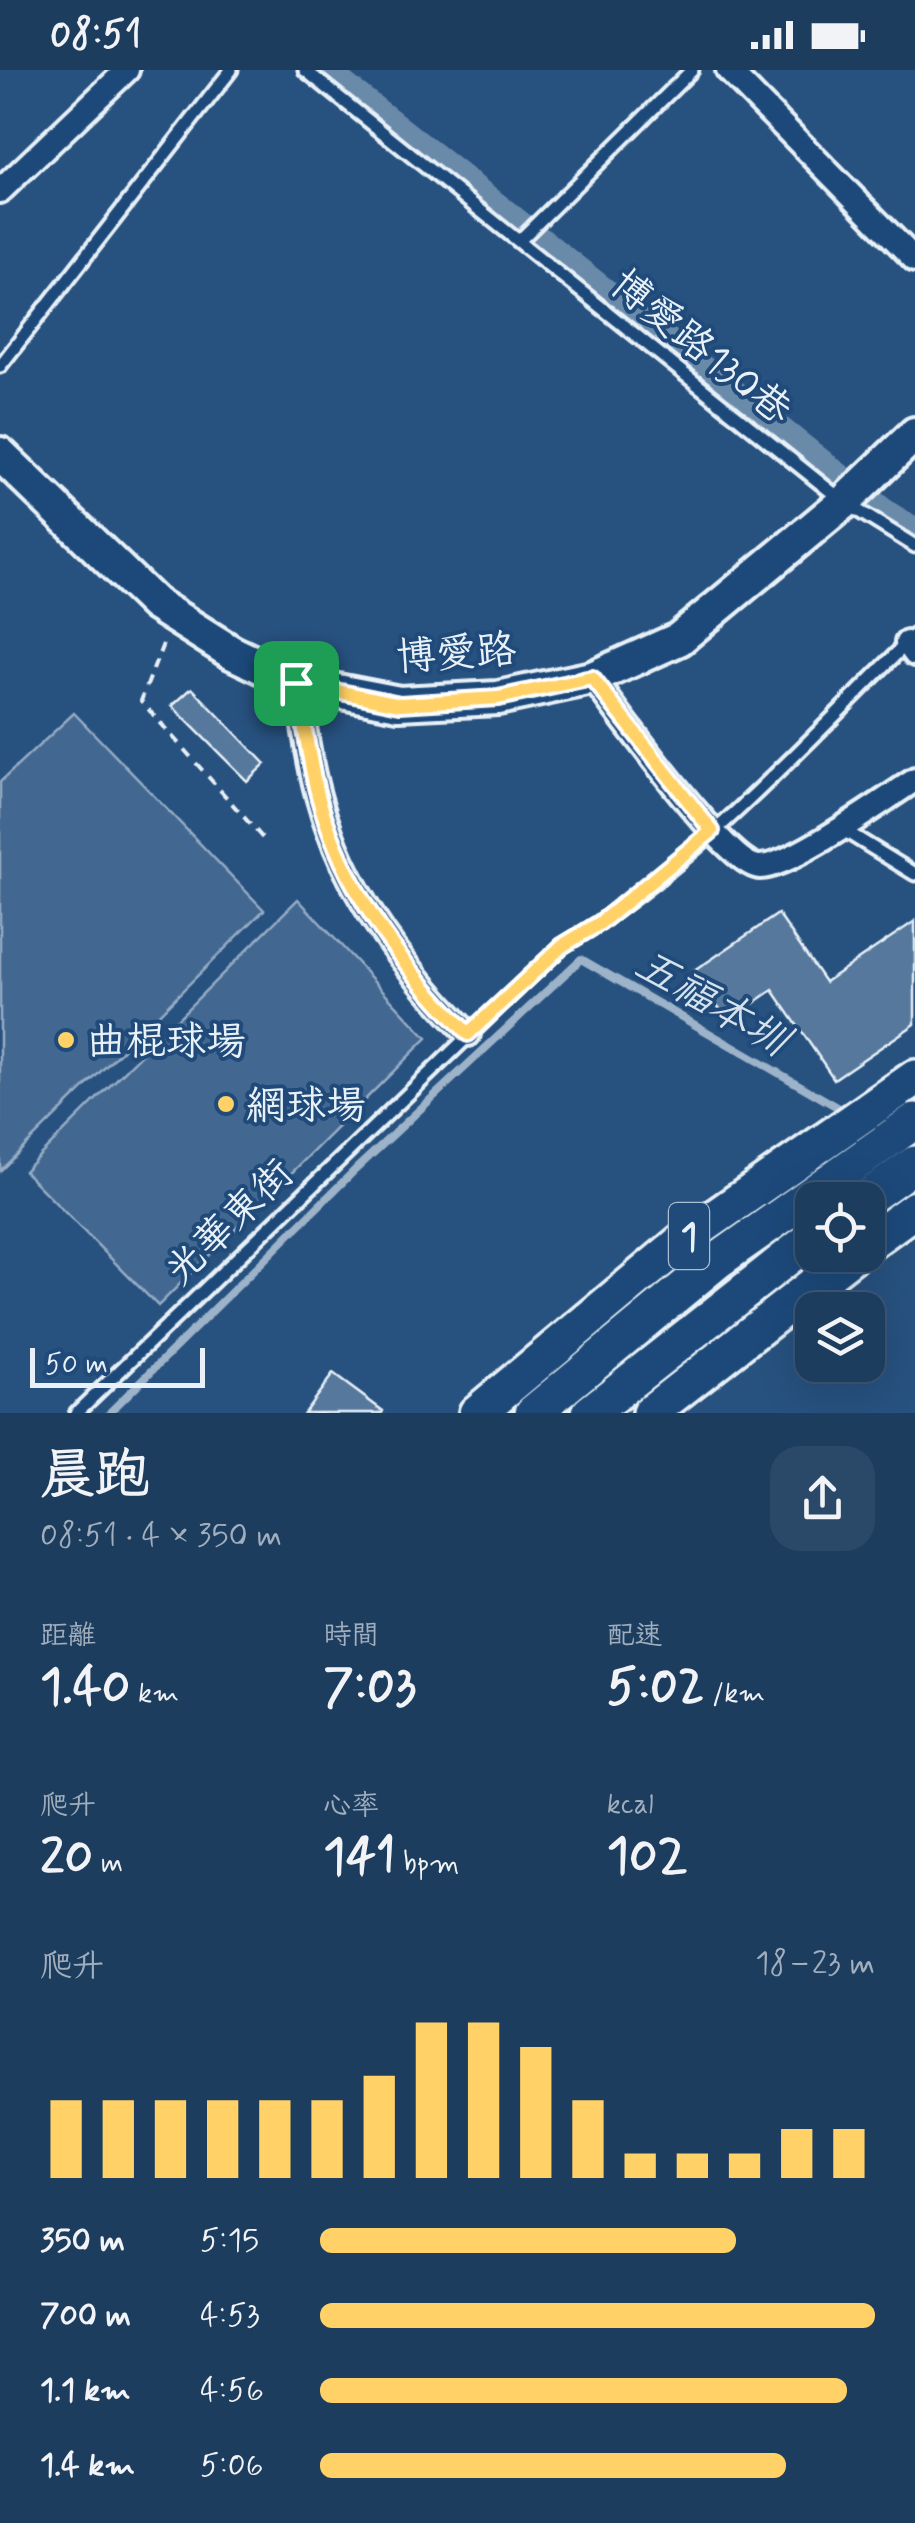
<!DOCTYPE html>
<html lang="zh-TW">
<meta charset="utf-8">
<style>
body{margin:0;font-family:Mynerve,"LXGW WenKai TC",sans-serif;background:#2a4868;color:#f1f3f6;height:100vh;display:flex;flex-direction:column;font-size:38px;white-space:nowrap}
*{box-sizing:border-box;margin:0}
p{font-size:32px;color:#a0aebd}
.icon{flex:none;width:55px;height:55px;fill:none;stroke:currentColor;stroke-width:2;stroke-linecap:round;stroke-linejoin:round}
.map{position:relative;height:1343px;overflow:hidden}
.side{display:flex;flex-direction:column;background:#1d3d5f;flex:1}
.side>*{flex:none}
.tools{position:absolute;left:795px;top:1112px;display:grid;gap:20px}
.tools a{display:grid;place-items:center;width:90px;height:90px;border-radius:20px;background:#1d3d5f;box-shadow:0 10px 40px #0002,0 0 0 2px #3b5674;font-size:50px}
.scale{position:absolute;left:30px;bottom:25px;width:175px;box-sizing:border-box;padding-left:10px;border:5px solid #e8f1f8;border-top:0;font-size:28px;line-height:35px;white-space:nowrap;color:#e8f1f8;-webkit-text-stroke:8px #1f4a7a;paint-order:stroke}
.pin{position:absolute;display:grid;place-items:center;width:85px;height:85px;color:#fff;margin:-42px;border-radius:20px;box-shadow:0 5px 15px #0006}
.round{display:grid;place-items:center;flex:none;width:105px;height:105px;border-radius:30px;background:#2a4868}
.headline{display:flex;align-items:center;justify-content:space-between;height:170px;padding:0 40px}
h1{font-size:55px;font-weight:800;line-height:75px}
.figures{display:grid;grid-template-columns:repeat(3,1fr);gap:15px;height:170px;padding:10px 40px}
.figures div{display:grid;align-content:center}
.figures b{font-size:50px;font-weight:800}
.figures small{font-size:28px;font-weight:400}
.figures p{font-size:28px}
.chart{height:280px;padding:20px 40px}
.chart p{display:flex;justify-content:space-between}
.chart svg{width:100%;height:180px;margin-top:10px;stroke:#ffd166;stroke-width:6}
ul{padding:0 40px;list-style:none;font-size:32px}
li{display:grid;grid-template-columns:160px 120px 1fr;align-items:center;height:75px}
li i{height:25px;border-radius:12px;background:#ffd166}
.status{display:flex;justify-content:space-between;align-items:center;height:70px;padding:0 50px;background:#1d3d5f;direction:ltr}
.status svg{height:28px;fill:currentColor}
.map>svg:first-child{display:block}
</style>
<div class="status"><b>08:51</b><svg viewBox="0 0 49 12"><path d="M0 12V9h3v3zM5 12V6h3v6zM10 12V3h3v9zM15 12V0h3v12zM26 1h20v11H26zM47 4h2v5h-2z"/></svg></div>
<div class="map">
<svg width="915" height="1343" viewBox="0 0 915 1343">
<rect width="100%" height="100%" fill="#27517f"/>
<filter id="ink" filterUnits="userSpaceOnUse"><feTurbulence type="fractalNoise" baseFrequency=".01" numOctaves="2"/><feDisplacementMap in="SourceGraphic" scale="20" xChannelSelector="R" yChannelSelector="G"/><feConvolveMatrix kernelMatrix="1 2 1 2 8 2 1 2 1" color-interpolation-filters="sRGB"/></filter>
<g filter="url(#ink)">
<path fill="#436891" stroke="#96acc4" stroke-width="2.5" d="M74 643 264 840 0 1101V712Z
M298 829 427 968 158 1236 24 1101Z"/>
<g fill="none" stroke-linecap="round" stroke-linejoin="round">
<path stroke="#9db3c9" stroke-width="8" d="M109 1343 355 1100 581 889 846 1042"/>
<path stroke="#6b8aaa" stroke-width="25" d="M326 0 887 443 915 460"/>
</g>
<path fill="#57789d" stroke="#e8f1f8" stroke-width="2.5" d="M192 618 265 694 247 711 172 636Z
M778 844 825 912 915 851V954L834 1009 773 920 728 951 694 901Z
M333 1304 383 1341 382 1343H304Z"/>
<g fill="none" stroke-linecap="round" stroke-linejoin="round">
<defs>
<path id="lane" d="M305 0 844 432 915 476
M520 170 692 0
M0 296 231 0
M842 759 915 804
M76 1343 562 876C692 799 808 671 915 565"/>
<path id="street" d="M728 0 915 190
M0 121 127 0
M907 573 915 584
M592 608C616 639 729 798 760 797 793 796 883 730 915 710
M296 613C305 657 310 706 325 748 353 833 407 901 468 964"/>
<path id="secondary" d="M0 384 155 534 231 582 296 613 399 633 498 628 592 608 679 569 844 432 915 364"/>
<path id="primary" d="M864 1130 915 1094
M868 1173 915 1139
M477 1343 690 1165 915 1008
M533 1343 717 1191 915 1051
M590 1343 812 1168
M650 1343 852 1185"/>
</defs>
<use href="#lane" stroke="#e8f1f8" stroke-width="19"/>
<use href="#street" stroke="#e8f1f8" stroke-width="30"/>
<use href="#secondary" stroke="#e8f1f8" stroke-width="40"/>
<use href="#primary" stroke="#e8f1f8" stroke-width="42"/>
<path stroke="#e8f1f8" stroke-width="4" stroke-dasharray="10 8" stroke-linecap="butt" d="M163 574 141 631 267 773"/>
<use href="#lane" stroke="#1f4a7a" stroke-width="11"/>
<use href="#street" stroke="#1f4a7a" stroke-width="22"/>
<use href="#secondary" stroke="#1f4a7a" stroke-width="32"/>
<use href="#primary" stroke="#1f4a7a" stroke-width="35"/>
</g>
</g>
<g fill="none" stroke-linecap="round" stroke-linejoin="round" filter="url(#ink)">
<defs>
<path id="route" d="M592 608 712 761 600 853 562 876 468 964C407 901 353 833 325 748 310 706 306 657 296 613L400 634 498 628Z"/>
</defs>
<use href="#route" stroke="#fff" stroke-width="20"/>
<use href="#route" stroke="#ffd166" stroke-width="12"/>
</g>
<g fill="#ffd166" stroke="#1f4a7a" stroke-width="4">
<circle cx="66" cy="970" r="10"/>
<circle cx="226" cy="1034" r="10"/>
</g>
<g text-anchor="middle" stroke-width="8" stroke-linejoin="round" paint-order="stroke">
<rect fill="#1f4a7a" stroke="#acbfd2" stroke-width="2.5" x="669" y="1133" width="40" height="66" rx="8"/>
<g font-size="38" font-weight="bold" fill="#e8f1f8">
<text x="689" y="1179">1</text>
</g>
<g font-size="40" fill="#e8f1f8" stroke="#1f4a7a">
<text transform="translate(702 276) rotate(39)" y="14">博愛路130巷</text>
<text transform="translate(456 582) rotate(-4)" y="14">博愛路</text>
<text transform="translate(228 1151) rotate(-44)" y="14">光華東街</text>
</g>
<g font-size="40" fill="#e8f1f8" stroke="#1f4a7a" text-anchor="start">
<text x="86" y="984">曲棍球場</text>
<text x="246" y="1048">網球場</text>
</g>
<g font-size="42" font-style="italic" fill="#d5e2ec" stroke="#1f4a7a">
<text transform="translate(713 931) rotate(30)" y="15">五福本圳</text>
</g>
</g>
</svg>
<div class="tools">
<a><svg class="icon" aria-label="locate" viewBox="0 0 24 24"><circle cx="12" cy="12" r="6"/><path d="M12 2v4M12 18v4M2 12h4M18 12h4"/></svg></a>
<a><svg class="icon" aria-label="layers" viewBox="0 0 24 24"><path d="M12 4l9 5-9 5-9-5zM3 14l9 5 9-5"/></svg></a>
</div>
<div class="scale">50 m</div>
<div class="pin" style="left:296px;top:613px;background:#1e9e55"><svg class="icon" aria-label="arrive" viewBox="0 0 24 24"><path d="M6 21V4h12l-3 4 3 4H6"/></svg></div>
</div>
<section class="side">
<div class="headline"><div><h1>晨跑</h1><p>08:51 · 4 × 350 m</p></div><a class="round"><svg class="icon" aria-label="share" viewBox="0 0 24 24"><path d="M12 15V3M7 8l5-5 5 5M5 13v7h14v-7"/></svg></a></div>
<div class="figures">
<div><p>距離</p><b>1.40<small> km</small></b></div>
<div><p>時間</p><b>7:03</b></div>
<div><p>配速</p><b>5:02<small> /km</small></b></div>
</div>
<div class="figures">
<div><p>爬升</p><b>20<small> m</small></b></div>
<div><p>心率</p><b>141<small> bpm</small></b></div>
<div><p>kcal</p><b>102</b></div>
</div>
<div class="chart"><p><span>爬升</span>18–23 m</p>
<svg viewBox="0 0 160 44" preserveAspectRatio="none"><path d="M5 44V25M15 44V25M25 44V25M35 44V25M45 44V25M55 44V25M65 44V19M75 44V6M85 44V6M95 44V12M105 44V25M115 44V38M125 44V38M135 44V38M145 44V32M155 44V32"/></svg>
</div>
<ul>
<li><b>350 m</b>5:15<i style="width:75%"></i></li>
<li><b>700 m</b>4:53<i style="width:100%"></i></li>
<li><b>1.1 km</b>4:56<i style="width:95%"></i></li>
<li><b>1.4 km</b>5:06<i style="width:84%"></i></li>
</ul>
</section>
